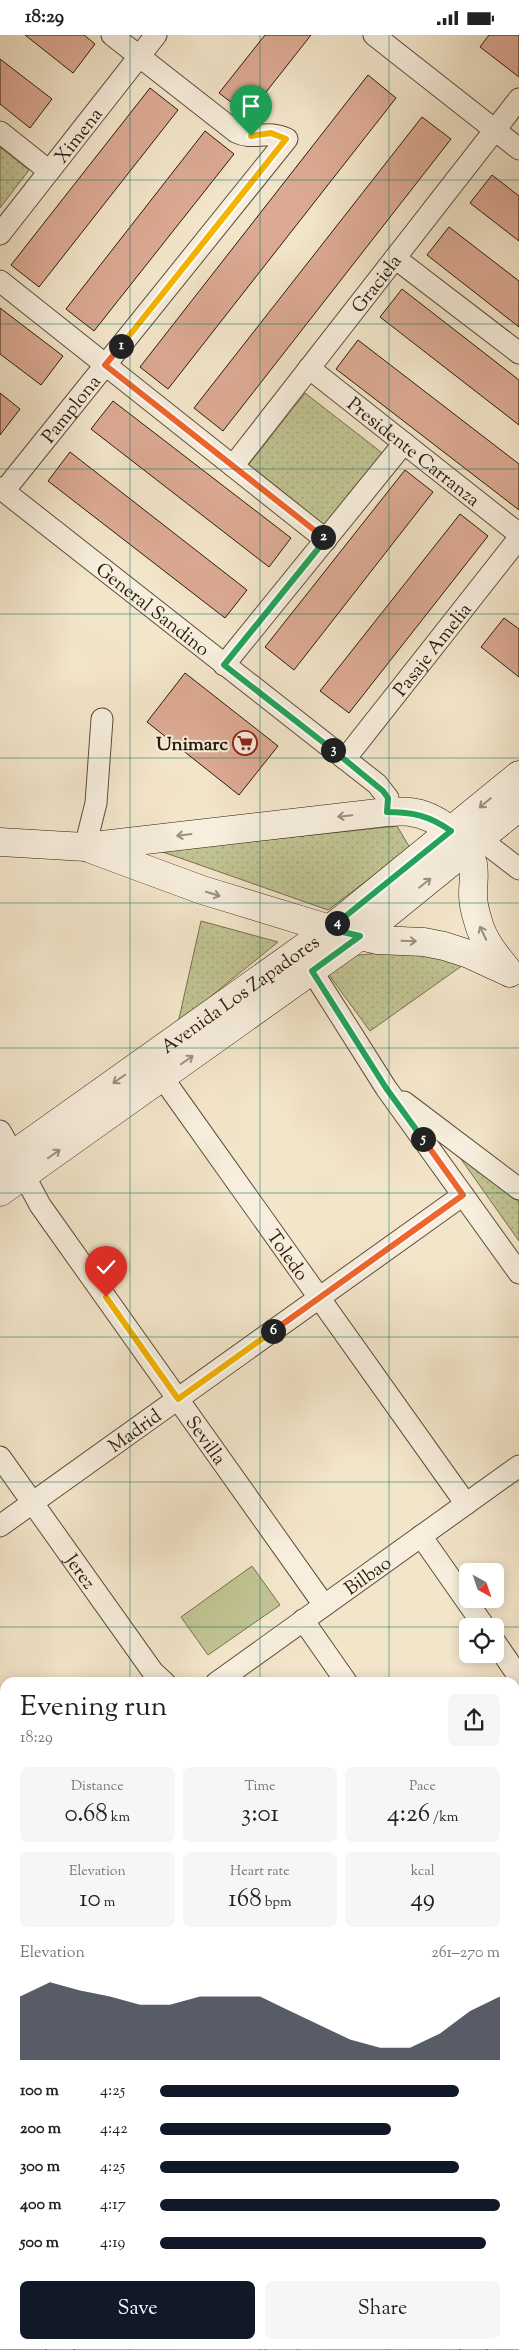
<!DOCTYPE html>
<meta charset="utf-8">
<style>
body{margin:0;font-family:"Sorts Mill Goudy",serif;background:#f6f6f6;color:#222;height:100vh;display:flex;flex-direction:column;font-size:19px;white-space:nowrap}
*{box-sizing:border-box;margin:0}
p{font-size:16px;color:#767676}
.icon{flex:none;width:28px;height:28px;fill:none;stroke:currentColor;stroke-width:2;stroke-linecap:round;stroke-linejoin:round}
.map{position:relative;flex:1;overflow:hidden}
.sheet{position:absolute;left:0px;top:1642px;width:520px;height:672px;display:flex;flex-direction:column;background:#fff;border-radius:15px 15px 0 0;box-shadow:0 2px 12px #0003}
.sheet>*{flex:none}
.needle{width:32px;rotate:140deg}
.controls{position:absolute;left:459px;top:1528px;display:grid;gap:10px}
.controls a{display:grid;place-items:center;width:45px;height:45px;border-radius:8px;background:#fff;box-shadow:0 2px 12px #0003;font-size:25px}
.pin{position:absolute;display:grid;place-items:center;width:42px;height:42px;color:#fff;margin:-51px -21px;border-radius:50% 50% 50% 0;rotate:-45deg;box-shadow:0 0 5px #0007}
.pin .icon{rotate:45deg}
.km{position:absolute;width:25px;height:25px;margin:-12px;border-radius:50%;background:#222;color:#fff;font-size:14px;line-height:25px;text-align:center}
.round{display:grid;place-items:center;flex:none;width:52px;height:52px;border-radius:8px;background:#f6f6f6}
.summary{display:flex;align-items:center;justify-content:space-between;height:85px;padding:0 20px}
h1{font-size:28px;font-weight:600;line-height:38px}
.stats{display:grid;grid-template-columns:repeat(3,1fr);gap:8px;height:85px;padding:5px 20px}
.stats div{display:grid;align-content:center;border-radius:8px;background:#f6f6f6;text-align:center}
.stats b{font-size:25px;font-weight:600}
.stats small{font-size:14px;font-weight:400}
.stats p{font-size:14px}
.chart{height:140px;padding:10px 20px}
.chart p{display:flex;justify-content:space-between}
.chart svg{width:100%;height:90px;margin-top:5px;fill:#111827;opacity:.7}
.action{display:flex;gap:10px;margin-top:auto;padding:10px 20px}
.action a{flex:1;height:58px;border-radius:8px;background:#111827;color:#fff;font-size:20px;font-weight:600;line-height:58px;text-align:center}
.action a+a{background:#f6f6f6;color:#222}
ul{padding:0 20px;list-style:none;font-size:16px}
li{display:grid;grid-template-columns:80px 60px 1fr;align-items:center;height:38px}
li i{height:12px;border-radius:6px;background:#111827}
.status{display:flex;justify-content:space-between;align-items:center;height:35px;padding:0 25px;background:#fff;direction:ltr}
.status svg{height:14px;fill:currentColor}
.map>svg:first-child{display:block}
</style>
<div class="status"><b>18:29</b><svg viewBox="0 0 49 12"><path d="M0 12V9h3v3zM5 12V6h3v6zM10 12V3h3v9zM15 12V0h3v12zM26 1h20v11H26zM47 4h2v5h-2z"/></svg></div>
<div class="map">
<svg width="519" height="2315" viewBox="0 0 519 2315">
<defs>
<pattern id="grass-dots" width="8" height="8" patternUnits="userSpaceOnUse" patternTransform="scale(1.25)"><rect width="8" height="8" fill="#c1c392"/><path d="M2 2h.1M6 6h.1" fill="none" stroke="#a6a77d" stroke-width="1.8" stroke-linecap="round"/></pattern>
</defs>
<rect width="100%" height="100%" fill="#f3e5ca"/>
<filter id="stains"><feTurbulence type="fractalNoise" baseFrequency=".004" numOctaves="4"/><feColorMatrix values="0 0 0 0 .2 0 0 0 0 .09 0 0 0 0 .02 0 0 0 .5 -.17"/></filter>
<radialGradient id="worn" r=".72"><stop offset=".6" stop-color="#630" stop-opacity="0"/><stop offset="1" stop-color="#630" stop-opacity=".3"/></radialGradient>
<path fill="url(#grass-dots)" stroke="#766f4e" d="M0 112 29 135 0 173Z
M305 358 386 421 328 496 246 433Z
M397 791 410 813 328 875 160 816Z
M201 886 278 907 178 988Z
M430 912 463 930 370 996 329 940 352 921Z
M456 1117 519 1166V1206Z"/>
<path fill="#c1c392" stroke="#766f4e" d="M252 1531 280 1570 208 1620 181 1582Z"/>
<path fill="#dcaa93" stroke="#2b1b0a" d="M25 0H84L95 9 73 38Z
M265 0H311L248 80 219 58Z
M489 0H519V42L480 12Z
M0 24 52 64 30 93 0 69Z
M368 40 396 63 168 354 140 332Z
M150 53 178 75 39 252 11 230Z
M422 82 451 104 223 396 194 373Z
M205 96 234 119 94 296 66 274Z
M492 140 519 161V206L470 168Z
M449 192 519 246V292L427 220Z
M402 254 519 345V390L380 282Z
M0 273 63 321 41 350 0 319Z
M358 305 519 429V475L336 334Z
M0 358 20 374 0 400Z
M113 366 291 503 269 532 91 394Z
M70 417 247 555 225 583 48 446Z
M405 435 433 457 294 635 265 612Z
M460 479 488 501 349 678 320 656Z
M504 583 519 594V642L481 612Z
M185 638 278 711 239 760 147 687Z"/>
<g fill="none" stroke-linecap="round" stroke-linejoin="round">
<defs>
<g id="street">
<path d="M374 0 519 114"/>
<path d="M0 97 49 136"/>
<path id="s1" d="M0 199 156 0"/>
<path d="M395 223 519 318"/>
<path d="M0 246 326 505"/>
<path id="s2" d="M309 333 519 499"/>
<path id="s3" d="M233 431 519 64"/>
<path id="s4" d="M0 453 377 749 388 763 387 777"/>
<path id="s5" d="M4 456 287 104C267 94 254 106 236 97L112 0"/>
<path d="M224 630 404 408"/>
<path id="s6" d="M345 724 519 503"/>
<path d="M480 804 519 834"/>
<path d="M85 812 96 768 102 684"/>
<path d="M312 936 386 1053 519 1238"/>
<path id="s7" d="M162 1042 466 1469"/>
<path d="M404 1067 519 1154"/>
<path d="M0 1096 13 1119"/>
<path id="s8" d="M24 1140 40 1170 324 1570"/>
<path id="s9" d="M0 1422 153 1637 165 1648"/>
<path id="s10" d="M0 1491 463 1160"/>
<path d="M421 1501 484 1591"/>
<path d="M303 1585 347 1648"/>
<path d="M495 1607 519 1642"/>
<path id="s11" d="M216 1648 519 1431"/>
<path d="M0 1753 5 1760"/>
<path d="M0 1806 5 1801"/>
<path d="M515 1846 519 1851"/>
<path d="M515 1887 519 1892"/>
<path d="M515 2082 519 2079"/>
<path d="M515 2280 519 2277"/>
<path d="M57 2315 64 2310"/>
<path d="M471 2315 477 2310"/>
</g>
<g id="secondary">
<path d="M0 807 85 812 387 777C395 777 403 776 410 777 436 780 466 803 473 829 475 839 473 849 473 859 473 868 475 877 478 886 483 906 497 922 510 938"/>
<path d="M91 814 202 855 330 894 378 905 424 907 444 911 469 919 506 936"/>
<path id="s12" d="M0 1129 330 894 519 740"/>
<path d="M0 1157 360 901 519 772"/>
<path d="M515 1773 519 1770"/>
<path d="M0 1975 5 1981"/>
<path d="M0 2139 5 2135"/>
<path d="M279 2310 283 2315"/>
</g>
</defs>
<use href="#street" stroke="#5d4e3a" stroke-width="23"/>
<use href="#secondary" stroke="#2b1b0a" stroke-width="29"/>
<use href="#street" stroke="#f7eedd" stroke-width="21"/>
<use href="#secondary" stroke="#f7eedd" stroke-width="28"/>
</g>
<defs><path id="oneway-shaft" d="M-6 0H5M1.5-3L5.5 0L1.5 3" fill="none" stroke-width="1.6" stroke-linecap="round" stroke-linejoin="round" transform="scale(1.25)"/></defs>
<g stroke="#9b8f7e">
<use href="#oneway-shaft" transform="translate(485 768) rotate(140)"/>
<use href="#oneway-shaft" transform="translate(345 781) rotate(174)"/>
<use href="#oneway-shaft" transform="translate(184 800) rotate(173)"/>
<use href="#oneway-shaft" transform="translate(425 848) rotate(-39)"/>
<use href="#oneway-shaft" transform="translate(213 859) rotate(17)"/>
<use href="#oneway-shaft" transform="translate(483 898) rotate(-115)"/>
<use href="#oneway-shaft" transform="translate(409 906) rotate(2)"/>
<use href="#oneway-shaft" transform="translate(187 1025) rotate(-35)"/>
<use href="#oneway-shaft" transform="translate(119 1044) rotate(145)"/>
<use href="#oneway-shaft" transform="translate(54 1119) rotate(-35)"/>
</g>
<g fill="none" stroke-linecap="round" stroke-linejoin="round">
<defs>
<path id="split-1" d="M121 311 286 104 271 98 251 101"/>
<path id="split-2" d="M121 311 105 330 323 502"/>
<path id="split-3" d="M323 502 326 504 224 630 333 715"/>
<path id="split-4" d="M333 715 383 756 388 763 387 777C413 777 430 781 451 796L337 888"/>
<path id="split-5" d="M337 888 330 894 360 901 312 936 386 1053 423 1104"/>
<path id="split-6" d="M273 1296 463 1160 423 1104"/>
<path id="split-7" d="M106 1262 178 1364 273 1296"/>
</defs>
<use href="#split-1" stroke="#fff" stroke-width="10"/>
<use href="#split-2" stroke="#fff" stroke-width="10"/>
<use href="#split-3" stroke="#fff" stroke-width="10"/>
<use href="#split-4" stroke="#fff" stroke-width="10"/>
<use href="#split-5" stroke="#fff" stroke-width="10"/>
<use href="#split-6" stroke="#fff" stroke-width="10"/>
<use href="#split-7" stroke="#fff" stroke-width="10"/>
<use href="#split-1" stroke="#f5b400" stroke-width="6"/>
<use href="#split-2" stroke="#f0652b" stroke-width="6"/>
<use href="#split-3" stroke="#22a559" stroke-width="6"/>
<use href="#split-4" stroke="#22a559" stroke-width="6"/>
<use href="#split-5" stroke="#22a559" stroke-width="6"/>
<use href="#split-6" stroke="#f0652b" stroke-width="6"/>
<use href="#split-7" stroke="#f5b400" stroke-width="6"/>
</g>
<path fill="none" stroke="#0f766e" stroke-width="1" stroke-opacity="0.55" d="M130 0V1648M260 0V1648M389 0V1648M0 145H519M0 289H519M0 434H519M0 579H519M0 723H519M0 868H519M0 1013H519M0 1158H519M0 1302H519M0 1447H519M0 1592H468M495 1592H519M0 1736H5M515 1736H519M0 1881H5M515 1881H519M0 2026H5M515 2026H519M0 2170H5M515 2170H519M130 2310V2315M260 2310V2315M389 2310V2315"/>
<defs>
<symbol id="supermarket-ring" viewBox="-11 -11 22 22"><circle r="9.5" fill="#f7eedd" stroke="#8f2418" stroke-width="1.5"/><path d="M-6-5.5h2.5l.6 2H6L4.5 2H-2.5L-4.4-4H-6ZM-1.5 3.2a1.3 1.3 0 1 0 .1 0ZM3 3.2a1.3 1.3 0 1 0 .1 0Z" fill="#8f2418"/></symbol>
</defs>
<g fill-rule="evenodd">
<use href="#supermarket-ring" x="231" y="694" width="28" height="28"/>
</g>
<g text-anchor="middle" stroke-width="4" stroke-linejoin="round" paint-order="stroke">
<g font-size="19" fill="#2b1b0a" stroke="#f7eedd">
<text dy="7" stroke="none"><textPath href="#s1" startOffset="126">Ximena</textPath></text>
<text dy="7" stroke="none"><textPath href="#s3" startOffset="232">Graciela</textPath></text>
<text dy="7" stroke="none"><textPath href="#s5" startOffset="106">Pamplona</textPath></text>
<text dy="7" stroke="none"><textPath href="#s2" startOffset="134">Presidente Carranza</textPath></text>
<text dy="7" stroke="none"><textPath href="#s4" startOffset="195">General Sandino</textPath></text>
<text dy="7" stroke="none"><textPath href="#s6" startOffset="140">Pasaje Amelia</textPath></text>
<text dy="7" stroke="none"><textPath href="#s12" startOffset="294">Avenida Los Zapadores</textPath></text>
<text dy="7" stroke="none"><textPath href="#s7" startOffset="218">Toledo</textPath></text>
<text dy="7" stroke="none"><textPath href="#s10" startOffset="165">Madrid</textPath></text>
<text dy="7" stroke="none"><textPath href="#s8" startOffset="322">Sevilla</textPath></text>
<text dy="7" stroke="none"><textPath href="#s9" startOffset="140">Jerez</textPath></text>
<text dy="7" stroke="none"><textPath href="#s11" startOffset="186">Bilbao</textPath></text>
</g>
<g font-size="19" font-weight="bold" fill="#2b1b0a" stroke="#f7eedd" text-anchor="end">
<text x="228" y="715">Unimarc</text>
</g>
</g>
<rect width="100%" height="100%" filter="url(#stains)"/>
<rect width="100%" height="100%" fill="url(#worn)"/>
</svg>
<div class="controls">
<a><svg class="needle" viewBox="-14 -14 28 28"><path d="M0-13l5 13h-10z" fill="#e53935"/><path d="M0 13l5-13h-10z" fill="#767676"/></svg></a>
<a><svg class="icon" aria-label="locate" viewBox="0 0 24 24"><circle cx="12" cy="12" r="6"/><path d="M12 2v4M12 18v4M2 12h4M18 12h4"/></svg></a>
</div>
<div class="pin" style="left:251px;top:101px;background:#1e9e55"><svg class="icon" aria-label="arrive" viewBox="0 0 24 24"><path d="M6 21V4h12l-3 4 3 4H6"/></svg></div>
<div class="pin" style="left:106px;top:1262px;background:#d93025"><svg class="icon" aria-label="check" viewBox="0 0 24 24"><path d="M5 12l5 5 9-10"/></svg></div>
<b class="km" style="left:121px;top:311px">1</b>
<b class="km" style="left:323px;top:502px">2</b>
<b class="km" style="left:333px;top:715px">3</b>
<b class="km" style="left:337px;top:888px">4</b>
<b class="km" style="left:423px;top:1104px">5</b>
<b class="km" style="left:273px;top:1296px">6</b>
<section class="sheet">
<div class="summary"><div><h1>Evening run</h1><p>18:29</p></div><a class="round"><svg class="icon" aria-label="share" viewBox="0 0 24 24"><path d="M12 15V3M7 8l5-5 5 5M5 13v7h14v-7"/></svg></a></div>
<div class="stats">
<div><p>Distance</p><b>0.68<small> km</small></b></div>
<div><p>Time</p><b>3:01</b></div>
<div><p>Pace</p><b>4:26<small> /km</small></b></div>
</div>
<div class="stats">
<div><p>Elevation</p><b>10<small> m</small></b></div>
<div><p>Heart rate</p><b>168<small> bpm</small></b></div>
<div><p>kcal</p><b>49</b></div>
</div>
<div class="chart"><p><span>Elevation</span>261–270 m</p>
<svg viewBox="0 0 160 44" preserveAspectRatio="none"><path d="M0 44V13L10 6L20 10L30 13L40 17L50 17L60 13L70 13L80 13L90 20L100 27L110 34L120 38L130 38L140 31L150 20L160 13V44z"/></svg>
</div>
<ul>
<li><b>100 m</b>4:25<i style="width:88%"></i></li>
<li><b>200 m</b>4:42<i style="width:68%"></i></li>
<li><b>300 m</b>4:25<i style="width:88%"></i></li>
<li><b>400 m</b>4:17<i style="width:100%"></i></li>
<li><b>500 m</b>4:19<i style="width:96%"></i></li>
</ul>
<div class="action"><a>Save</a><a>Share</a></div>
</section>
</div>
